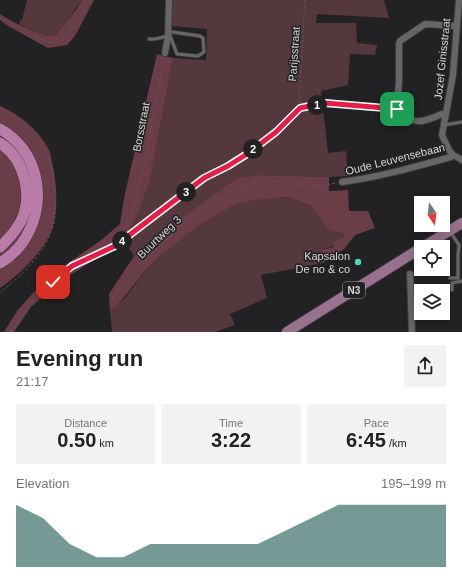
<!DOCTYPE html>
<meta charset="utf-8">
<style>
body{margin:0;font-family:Helvetica,sans-serif;background:#f2f2f2;color:#222;height:100vh;display:flex;flex-direction:column;font-size:15px;white-space:nowrap}
*{box-sizing:border-box;margin:0}
p{font-size:13px;color:#767676}
.icon{flex:none;width:22px;height:22px;fill:none;stroke:currentColor;stroke-width:2;stroke-linecap:round;stroke-linejoin:round}
.map{position:relative;height:332px;overflow:hidden}
.details{display:flex;flex-direction:column;background:#fff;flex:1}
.details>*{flex:none}
.needle{width:26px;rotate:166deg}
.fabs{position:absolute;left:414px;top:196px;display:grid;gap:8px}
.fabs a{display:grid;place-items:center;width:36px;height:36px;border-radius:0px;background:#fff;box-shadow:0 2px 10px #0003;font-size:20px}
.pin{position:absolute;display:grid;place-items:center;width:34px;height:34px;color:#fff;margin:-17px;border-radius:8px;box-shadow:0 2px 6px #0006}
.km{position:absolute;width:20px;height:20px;margin:-10px;border-radius:50%;background:#222;color:#fff;font-size:11px;line-height:20px;text-align:center}
.round{display:grid;place-items:center;flex:none;width:42px;height:42px;border-radius:0px;background:#f2f2f2}
.overview{display:flex;align-items:center;justify-content:space-between;height:68px;padding:0 16px}
h1{font-size:22px;font-weight:600;line-height:30px}
.stats{display:grid;grid-template-columns:repeat(3,1fr);gap:6px;height:68px;padding:4px 16px}
.stats div{display:grid;align-content:center;border-radius:0px;background:#f2f2f2;text-align:center}
.stats b{font-size:20px;font-weight:600}
.stats small{font-size:11px;font-weight:400}
.stats p{font-size:11px}
.chart{height:112px;padding:8px 16px}
.chart p{display:flex;justify-content:space-between}
.chart svg{width:100%;height:72px;margin-top:4px;fill:#3c6f67;opacity:.7}
.map>svg:first-child{display:block}
</style>
<div class="map">
<svg width="462" height="332" viewBox="0 0 462 332">
<rect width="100%" height="100%" fill="#222123"/>
<path fill="#55373e" d="M27 0H82L60 31 56 35 46 36 19 24 20 20H22Z
M170 0H384L389 18 317 14 316 23H356L357 43 377 45 375 55 350 54 348 85 321 91 328 153 346 151 348 176 329 177 261 175 171 226 134 256 123 239 137 217 150 181 173 58 206 60 207 29 170 26Z
M287 197 312 206 320 216 343 232 345 239 334 246 320 250 323 263 261 275 267 298 230 314 235 325 215 332H112L110 310C125 303 134 284 145 272 164 249 207 215 235 204 252 198 270 198 287 197Z"/>
<path fill="#6b3d48" d="M82 0H94L75 36 67 45 48 48 8 26 0 20V14L13 22 46 36 56 35 76 10Z
M157 54 173 58 150 181 137 217 123 239 94 260 58 283 31 307 14 332H4L17 311 33 293 65 265 100 241 120 224 124 198Z
M0 106C19 114 40 131 49 150 51 154 51 159 52 162 57 185 59 209 51 232 42 253 19 275 0 288Z
M261 175 329 177V191L348 190 349 211H368L375 228 355 235 344 249 323 263 320 250 334 247V241L344 238 343 232 330 231 312 206 287 197 254 200 235 204 199 225 161 255 145 271 117 306 110 310 109 294 134 256 171 226 237 178Z"/>
<g fill="none" stroke-linecap="round" stroke-linejoin="round">
<defs>
<path id="lane" d="M168 30 172 32 200 36 203 38 204 52 198 56 177 54Z
M149 39H155L168 36
M444 125 462 122
M450 278H458V255L459 245 451 233
M452 290V283L462 281"/>
<path id="street" d="M459 0 453 75 442 135 449 150 453 155 462 160
M165 53 168 36 169 0
M325 103 397 109C414 126 422 123 442 114L445 115
M397 109 399 81V44L400 41 425 24 456 26
M342 182C379 177 415 167 451 157L453 155
M410 274 412 332"/>
<path id="primary" d="M423 247 462 223
M287 332 421 248"/>
<path id="highway" d="M0 129C38 150 48 200 26 237 24 240 22 244 19 247 14 253 7 259 0 263
M0 143C25 159 34 197 20 223 14 233 8 240 0 247"/>
</defs>
<use href="#lane" stroke="#3d3c3d" stroke-width="4.5"/>
<use href="#street" stroke="#3d3c3d" stroke-width="8"/>
<use href="#primary" stroke="#3d3c3d" stroke-width="12"/>
<use href="#highway" stroke="#3d3c3d" stroke-width="12"/>
<path stroke="#59595a" stroke-width="1" stroke-dasharray="3 2" stroke-linecap="butt" d="M0 18 39 39 53 43 62 40 70 33 90 0
M0 108C9 111 16 117 23 124 48 147 53 162 55 196 55 206 56 216 53 226 44 254 23 275 0 292
M300 108 299 99 305 0
M108 249 122 231 133 210 146 156 164 59
M112 299 153 252 191 217 237 188 250 184 265 181 281 182 311 187 337 183
M11 332 29 305 72 266 115 245 205 178 228 166 277 132 300 108 320 104"/>
<use href="#lane" stroke="#676568" stroke-width="3"/>
<use href="#street" stroke="#676568" stroke-width="6"/>
<use href="#primary" stroke="#98728e" stroke-width="10"/>
<use href="#highway" stroke="#b97ba8" stroke-width="11"/>
</g>
<g fill="none" stroke-linecap="round" stroke-linejoin="round">
<defs>
<path id="route" d="M53 282 72 266 115 246 204 178 228 166 247 154 276 132 300 108 325 103 397 109"/>
</defs>
<use href="#route" stroke="#fff" stroke-width="8"/>
<use href="#route" stroke="#e11d48" stroke-width="5"/>
</g>
<circle fill="#5bcebb" stroke="#222123" stroke-width="1.5" cx="358" cy="262" r="4"/>
<g text-anchor="middle" stroke-width="3" stroke-linejoin="round" paint-order="stroke">
<rect fill="#222123" stroke="#a1a1a2" stroke-width="1" x="343" y="282" width="22" height="16" rx="3"/>
<g font-size="10" font-weight="bold" fill="#d8d8d9">
<text x="354" y="294">N3</text>
</g>
<g font-size="11" fill="#d8d8d9" stroke="#222123">
<text transform="translate(294 54) rotate(-86)" y="4">Parijsstraat</text>
<text transform="translate(442 59) rotate(-84)" y="4">Jozef Ginisstraat</text>
<text transform="translate(141 127) rotate(-79)" y="4">Borsstraat</text>
<text transform="translate(395 159) rotate(-14)" y="4">Oude Leuvensebaan</text>
<text transform="translate(159 237) rotate(-44)" y="4">Buurtweg 3</text>
</g>
<g font-size="11" fill="#d8d8d9" stroke="#222123" text-anchor="end">
<text x="350" y="260">Kapsalon<tspan x="350" dy="13">De no &amp; co</tspan></text>
</g>
</g>
</svg>
<div class="fabs">
<a><svg class="needle" viewBox="-14 -14 28 28"><path d="M0-13l5 13h-10z" fill="#e53935"/><path d="M0 13l5-13h-10z" fill="#767676"/></svg></a>
<a><svg class="icon" aria-label="locate" viewBox="0 0 24 24"><circle cx="12" cy="12" r="6"/><path d="M12 2v4M12 18v4M2 12h4M18 12h4"/></svg></a>
<a><svg class="icon" aria-label="layers" viewBox="0 0 24 24"><path d="M12 4l9 5-9 5-9-5zM3 14l9 5 9-5"/></svg></a>
</div>
<div class="pin" style="left:397px;top:109px;background:#1e9e55"><svg class="icon" aria-label="arrive" viewBox="0 0 24 24"><path d="M6 21V4h12l-3 4 3 4H6"/></svg></div>
<div class="pin" style="left:53px;top:282px;background:#d93025"><svg class="icon" aria-label="check" viewBox="0 0 24 24"><path d="M5 12l5 5 9-10"/></svg></div>
<b class="km" style="left:317px;top:105px">1</b>
<b class="km" style="left:253px;top:149px">2</b>
<b class="km" style="left:186px;top:192px">3</b>
<b class="km" style="left:122px;top:241px">4</b>
</div>
<section class="details">
<div class="overview"><div><h1>Evening run</h1><p>21:17</p></div><a class="round"><svg class="icon" aria-label="share" viewBox="0 0 24 24"><path d="M12 15V3M7 8l5-5 5 5M5 13v7h14v-7"/></svg></a></div>
<div class="stats">
<div><p>Distance</p><b>0.50<small> km</small></b></div>
<div><p>Time</p><b>3:22</b></div>
<div><p>Pace</p><b>6:45<small> /km</small></b></div>
</div>
<div class="chart"><p><span>Elevation</span>195–199 m</p>
<svg viewBox="0 0 160 44" preserveAspectRatio="none"><path d="M0 44V6L10 14L20 30L30 38L40 38L50 30L60 30L70 30L80 30L90 30L100 22L110 14L120 6L130 6L140 6L150 6L160 6V44z"/></svg>
</div>
</section>
